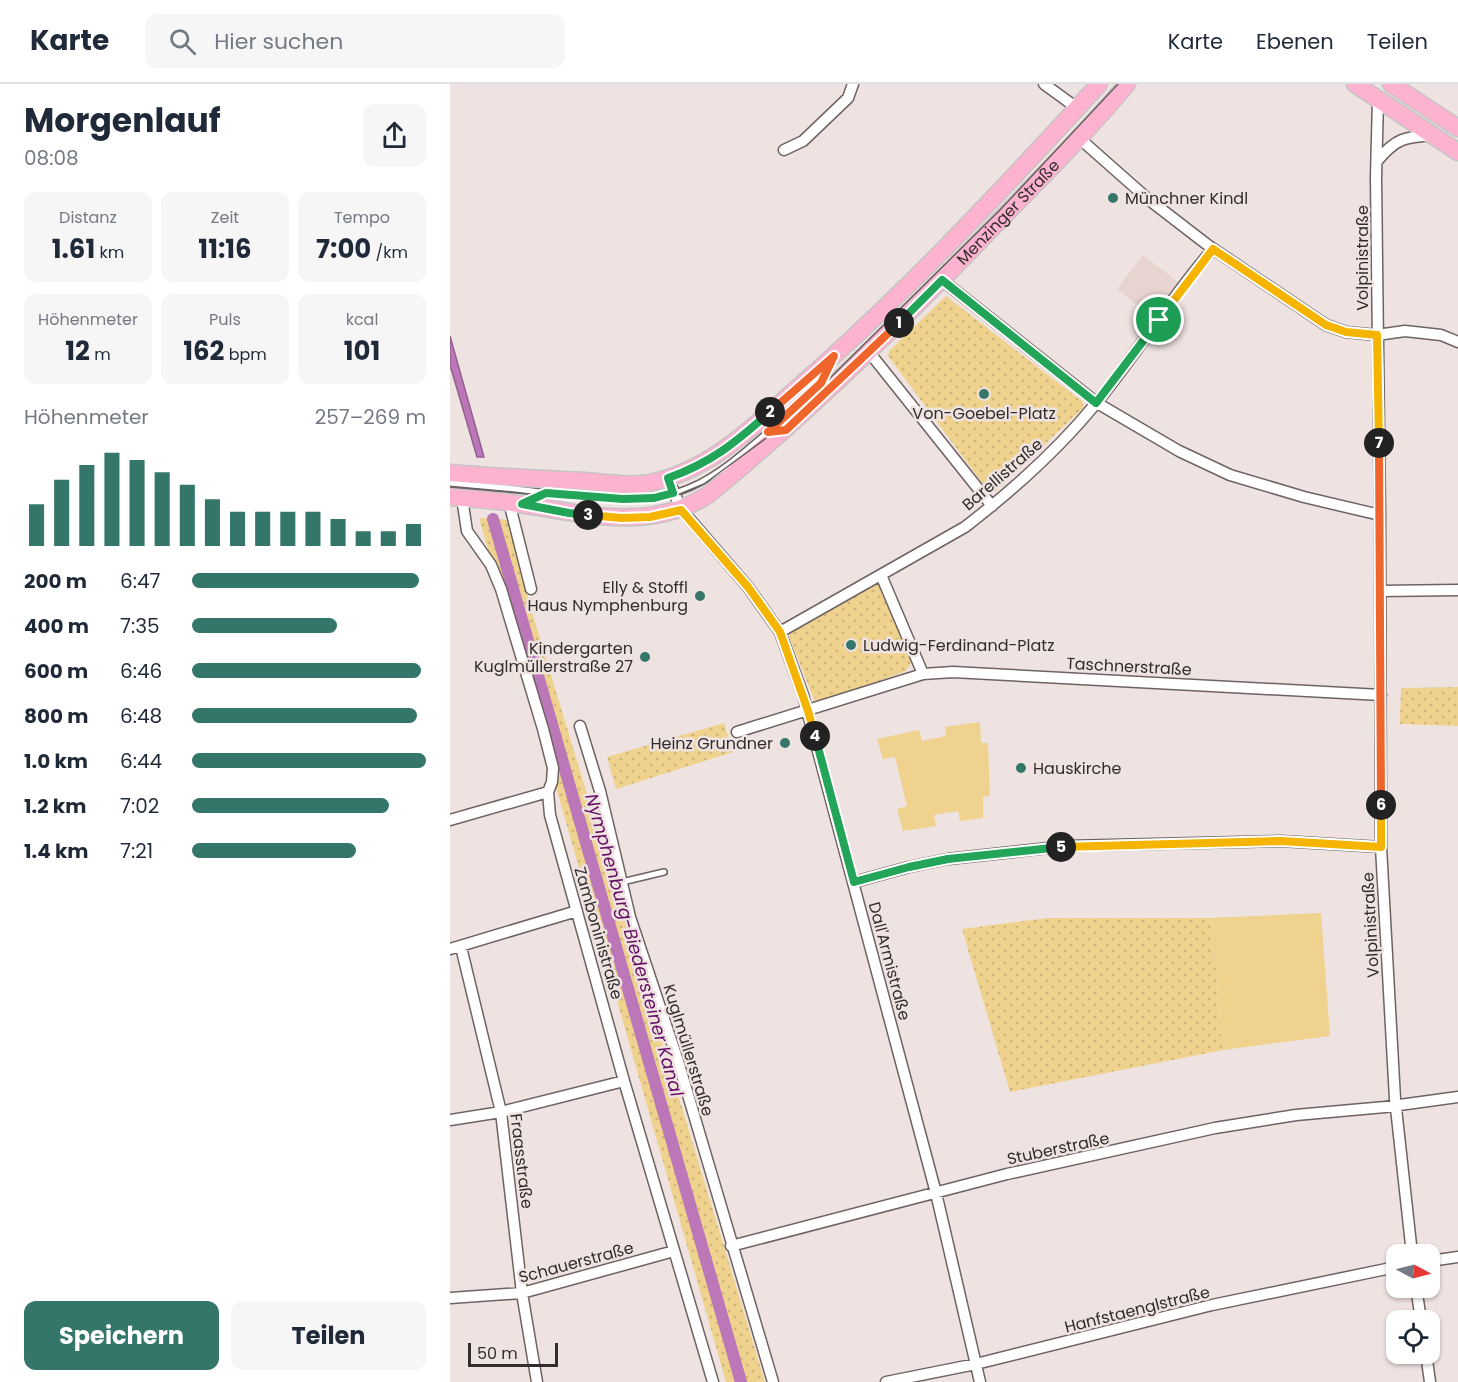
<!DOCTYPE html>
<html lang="de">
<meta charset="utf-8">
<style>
body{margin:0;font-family:Poppins,sans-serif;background:#f6f6f7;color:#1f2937;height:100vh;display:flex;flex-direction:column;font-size:22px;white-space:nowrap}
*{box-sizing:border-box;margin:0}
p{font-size:20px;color:#747a83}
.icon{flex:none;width:33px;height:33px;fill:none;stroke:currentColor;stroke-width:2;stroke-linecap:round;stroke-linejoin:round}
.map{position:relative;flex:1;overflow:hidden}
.panel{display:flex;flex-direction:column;background:#fff;width:450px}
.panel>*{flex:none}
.needle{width:39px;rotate:97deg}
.buttons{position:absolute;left:936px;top:1160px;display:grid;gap:12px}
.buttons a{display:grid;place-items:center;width:54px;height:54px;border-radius:12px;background:#fff;box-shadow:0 2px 4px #0004;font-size:30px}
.scale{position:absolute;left:18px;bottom:15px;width:90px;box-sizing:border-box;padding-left:6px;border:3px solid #322d2c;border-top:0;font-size:16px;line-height:21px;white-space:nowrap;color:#322d2c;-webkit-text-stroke:4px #efe3e1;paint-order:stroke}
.pin{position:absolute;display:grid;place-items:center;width:51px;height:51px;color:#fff;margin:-26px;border:3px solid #fff;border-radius:50%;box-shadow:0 2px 6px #0007}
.km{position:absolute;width:30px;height:30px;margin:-15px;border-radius:50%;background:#222;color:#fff;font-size:16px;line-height:30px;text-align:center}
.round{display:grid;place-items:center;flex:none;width:63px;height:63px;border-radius:12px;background:#f6f6f7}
.head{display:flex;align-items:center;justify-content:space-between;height:102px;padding:0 24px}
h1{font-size:33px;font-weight:700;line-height:45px}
.figures{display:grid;grid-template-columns:repeat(3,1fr);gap:9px;height:102px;padding:6px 24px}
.figures div{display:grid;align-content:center;border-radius:12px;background:#f6f6f7;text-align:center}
.figures b{font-size:26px;font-weight:700}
.figures small{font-size:16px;font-weight:400}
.figures p{font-size:16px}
.chart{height:168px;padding:12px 24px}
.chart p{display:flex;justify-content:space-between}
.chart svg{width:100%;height:108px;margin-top:6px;stroke:#34776a;stroke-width:6}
.action{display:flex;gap:12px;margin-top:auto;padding:12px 24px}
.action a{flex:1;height:69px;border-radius:12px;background:#34776a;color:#fff;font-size:24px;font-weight:700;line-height:69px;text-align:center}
.action a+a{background:#f6f6f7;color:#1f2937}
ul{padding:0 24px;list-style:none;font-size:20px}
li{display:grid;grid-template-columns:96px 72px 1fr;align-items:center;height:45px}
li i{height:15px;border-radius:8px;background:#34776a}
header{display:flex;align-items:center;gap:36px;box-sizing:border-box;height:84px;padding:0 30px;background:#fff;border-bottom:2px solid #e0e1e3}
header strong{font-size:28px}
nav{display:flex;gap:33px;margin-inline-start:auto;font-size:21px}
.search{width:420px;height:54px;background:#f6f6f7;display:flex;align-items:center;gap:15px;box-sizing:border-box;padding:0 21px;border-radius:12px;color:#747a83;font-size:22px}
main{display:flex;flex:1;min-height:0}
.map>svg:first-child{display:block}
</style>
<header>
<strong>Karte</strong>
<div class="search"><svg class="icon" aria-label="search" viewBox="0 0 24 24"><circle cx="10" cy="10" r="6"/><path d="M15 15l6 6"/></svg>Hier suchen</div>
<nav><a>Karte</a><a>Ebenen</a><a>Teilen</a></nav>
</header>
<main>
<section class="panel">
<div class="head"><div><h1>Morgenlauf</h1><p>08:08</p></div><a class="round"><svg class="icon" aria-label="share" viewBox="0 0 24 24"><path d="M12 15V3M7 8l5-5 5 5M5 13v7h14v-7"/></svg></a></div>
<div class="figures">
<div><p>Distanz</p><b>1.61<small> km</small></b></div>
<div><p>Zeit</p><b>11:16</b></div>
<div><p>Tempo</p><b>7:00<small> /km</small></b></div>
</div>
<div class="figures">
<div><p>Höhenmeter</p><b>12<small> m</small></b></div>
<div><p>Puls</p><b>162<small> bpm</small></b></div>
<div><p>kcal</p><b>101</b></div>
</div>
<div class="chart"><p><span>Höhenmeter</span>257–269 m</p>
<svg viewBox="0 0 160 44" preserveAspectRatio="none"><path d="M5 44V27M15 44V17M25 44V11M35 44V6M45 44V9M55 44V14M65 44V19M75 44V25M85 44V30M95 44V30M105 44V30M115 44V30M125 44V33M135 44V38M145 44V38M155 44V35"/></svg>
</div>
<ul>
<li><b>200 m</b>6:47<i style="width:97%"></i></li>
<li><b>400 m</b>7:35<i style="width:62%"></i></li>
<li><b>600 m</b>6:46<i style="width:98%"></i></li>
<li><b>800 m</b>6:48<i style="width:96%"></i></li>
<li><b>1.0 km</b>6:44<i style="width:100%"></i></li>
<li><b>1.2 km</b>7:02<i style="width:84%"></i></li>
<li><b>1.4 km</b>7:21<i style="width:70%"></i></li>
</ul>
<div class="action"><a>Speichern</a><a>Teilen</a></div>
</section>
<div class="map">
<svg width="1008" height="1298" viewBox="0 0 1008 1298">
<defs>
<pattern id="park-dots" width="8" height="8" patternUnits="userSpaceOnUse" patternTransform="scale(1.5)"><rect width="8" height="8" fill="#eed28d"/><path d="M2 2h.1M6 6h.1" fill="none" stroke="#cdb57a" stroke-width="1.8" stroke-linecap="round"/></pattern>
</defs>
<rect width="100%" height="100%" fill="#efe3e1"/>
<path fill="#e7d3cf" d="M693 171 728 198 701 232 667 205Z"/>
<path fill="#eed28d" d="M530 638 531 659H538L540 712 533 713V734L510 737 508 727 484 731 486 742 453 747 447 725 457 722 445 673 433 675 427 655 469 646 472 657 496 652 495 643Z
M871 829 880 952 773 966 761 834Z"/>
<path fill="url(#park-dots)" d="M496 212 633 318V324L545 408H539L438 272 439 267Z
M29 434 58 436 78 515 315 1298H276Z
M429 497 463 575 456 587 366 620 339 553 342 546Z
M1008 603V642L950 640 951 604Z
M274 639 283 668 166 705 157 673Z
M598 834H761L773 966 560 1008 512 845Z"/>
<path fill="#bb77b8" stroke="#92618e" stroke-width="1.5" d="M0 252 34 373H27L0 281Z"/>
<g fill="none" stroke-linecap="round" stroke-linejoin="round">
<path stroke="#bb77b8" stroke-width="12" d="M43 435 291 1298"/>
<defs>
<path id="service" d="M0 399C24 401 49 403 73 406 127 412 189 426 241 403 269 391 296 367 319 347 340 329 367 310 378 284
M172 798 214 788"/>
<path id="minor" d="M594 0 627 24
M928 15 926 93 930 431 931 763 945 1015 962 1170
M629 54 698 115 759 162 876 241 896 248 927 251 955 247 991 251 1008 258
M334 66 353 57 398 14 403 0
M927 77C946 54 955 53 983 51
M492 196 647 319 729 367 780 391 854 413 930 431
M419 268 542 422
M218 394 231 425 298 503 330 548 353 611 486 1109 530 1298
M12 414 17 447 41 481 51 505 93 645 103 684 102 698 98 708 100 731 174 997 263 1298
M59 418 81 505
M431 491 473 590
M930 507 1008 506
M330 548 515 443C563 406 609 365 647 318 688 268 721 213 763 165
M130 642 150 707 180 833 228 977 323 1298
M287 648 473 590 503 588 931 611
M0 736 98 708
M404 798 459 783 498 775 617 762 831 757 931 763
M11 863 51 1028 72 1209 87 1298
M0 865 127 827
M0 1036 51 1028 174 997
M281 1162 557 1090 765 1044 846 1031 935 1023 1008 1013
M980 1177 1008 1173
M966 1203 971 1236
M0 1214 72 1209 224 1167
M976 1269 980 1298
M436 1298 526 1280 762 1221 946 1183"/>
<g id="primary">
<path d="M905 0 1008 68"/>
<path d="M941 0 1008 44"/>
<path d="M0 389C45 393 90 395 136 397 157 399 183 403 204 398 264 384 307 339 353 299 458 207 555 103 649 0"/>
<path id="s1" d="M0 413C23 415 46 416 69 420 134 429 197 449 258 411 360 327 455 235 546 140 591 94 636 49 677 0"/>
</g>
</defs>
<use href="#service" stroke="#6e6362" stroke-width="8"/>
<use href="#minor" stroke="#6e6362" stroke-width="13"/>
<use href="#primary" stroke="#c6c4c4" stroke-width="19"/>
<use href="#service" stroke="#fff" stroke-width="5"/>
<use href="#minor" stroke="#fff" stroke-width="10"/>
<use href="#primary" stroke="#fdb3cf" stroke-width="16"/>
<path stroke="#686160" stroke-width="1.5" d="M0 403 158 417 191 418 225 412 254 400 315 355 379 295 549 127 668 0"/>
</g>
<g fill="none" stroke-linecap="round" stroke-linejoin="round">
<defs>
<path id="split-1" d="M449 239 492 196 646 319 709 236"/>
<path id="split-2" d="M320 328 384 272 371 299 318 348 336 346 449 239"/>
<path id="split-3" d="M138 431 119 429 72 420 96 409 173 415 204 414 223 409 218 394C261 379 286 358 320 328"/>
<path id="split-4" d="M138 431 172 434 200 433 231 426 298 503 330 548 358 627 365 652"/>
<path id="split-5" d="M365 652 404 798 459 783 498 775 611 763"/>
<path id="split-6" d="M611 763 831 757 931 763V721"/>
<path id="split-7" d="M929 359 931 721"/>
<path id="split-8" d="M709 236 763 165 876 241 896 248 927 251 929 359"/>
</defs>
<use href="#split-1" stroke="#fff" stroke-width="12"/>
<use href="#split-2" stroke="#fff" stroke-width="12"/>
<use href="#split-3" stroke="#fff" stroke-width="12"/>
<use href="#split-4" stroke="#fff" stroke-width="12"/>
<use href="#split-5" stroke="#fff" stroke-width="12"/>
<use href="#split-6" stroke="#fff" stroke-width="12"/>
<use href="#split-7" stroke="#fff" stroke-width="12"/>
<use href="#split-8" stroke="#fff" stroke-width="12"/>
<use href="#split-1" stroke="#22a559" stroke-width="8"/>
<use href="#split-2" stroke="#f0652b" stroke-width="8"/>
<use href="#split-3" stroke="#22a559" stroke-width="8"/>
<use href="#split-4" stroke="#f5b400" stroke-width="8"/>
<use href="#split-5" stroke="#22a559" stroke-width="8"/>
<use href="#split-6" stroke="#f5b400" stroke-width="8"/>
<use href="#split-7" stroke="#f0652b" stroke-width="8"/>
<use href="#split-8" stroke="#f5b400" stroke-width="8"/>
</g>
<g fill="#34776a" stroke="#efe3e1" stroke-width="2">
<circle cx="663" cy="114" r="6"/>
<circle cx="534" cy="310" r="6"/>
<circle cx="250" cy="512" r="6"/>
<circle cx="401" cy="561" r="6"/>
<circle cx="195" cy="573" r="6"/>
<circle cx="335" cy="659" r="6"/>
<circle cx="571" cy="684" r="6"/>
</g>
<g text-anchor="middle" stroke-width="5" stroke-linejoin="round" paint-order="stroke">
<g font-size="16" fill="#322d2c" stroke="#efe3e1" text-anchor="start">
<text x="675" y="120">Münchner Kindl</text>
<text x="534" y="335" text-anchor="middle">Von-Goebel-Platz</text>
<text x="238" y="509" text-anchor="end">Elly &amp; Stoffl<tspan x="238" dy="18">Haus Nymphenburg</tspan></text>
<text x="413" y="567">Ludwig-Ferdinand-Platz</text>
<text x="183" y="570" text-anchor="end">Kindergarten<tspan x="183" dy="18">Kuglmüllerstraße 27</tspan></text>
<text x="323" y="665" text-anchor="end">Heinz Grundner</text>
<text x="583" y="690">Hauskirche</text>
</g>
<g font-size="16" fill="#322d2c" stroke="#efe3e1">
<text dy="6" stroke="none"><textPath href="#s1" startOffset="676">Menzinger Straße</textPath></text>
<text transform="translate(912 174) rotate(-90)" y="6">Volpinistraße</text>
<text transform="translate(552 390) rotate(-41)" y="6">Barellistraße</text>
<text transform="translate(679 582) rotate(3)" y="6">Taschnerstraße</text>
<text transform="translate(920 841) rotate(-93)" y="6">Volpinistraße</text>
<text transform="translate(149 849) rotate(74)" y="6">Zamboninistraße</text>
<text transform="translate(440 877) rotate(75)" y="6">Dall'Armistraße</text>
<text transform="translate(239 966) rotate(73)" y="6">Kuglmüllerstraße</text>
<text transform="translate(608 1064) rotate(-12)" y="6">Stuberstraße</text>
<text transform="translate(72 1077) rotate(83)" y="6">Fraasstraße</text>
<text transform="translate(126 1178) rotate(-15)" y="6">Schauerstraße</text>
<text transform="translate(687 1225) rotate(-14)" y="6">Hanfstaenglstraße</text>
</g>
<g font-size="18" font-style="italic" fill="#630e63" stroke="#efe3e1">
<text transform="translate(184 861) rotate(74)" y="6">Nymphenburg-Biedersteiner Kanal</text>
</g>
</g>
</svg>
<div class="buttons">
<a><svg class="needle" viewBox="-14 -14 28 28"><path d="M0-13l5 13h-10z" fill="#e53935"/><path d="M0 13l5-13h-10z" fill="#747a83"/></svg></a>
<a><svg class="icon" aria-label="locate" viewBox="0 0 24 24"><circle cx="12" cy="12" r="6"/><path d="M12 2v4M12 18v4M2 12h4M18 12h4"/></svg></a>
</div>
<div class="scale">50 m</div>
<div class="pin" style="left:709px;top:236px;background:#1e9e55"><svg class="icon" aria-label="arrive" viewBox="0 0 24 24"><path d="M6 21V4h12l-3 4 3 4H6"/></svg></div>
<b class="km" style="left:449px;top:239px">1</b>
<b class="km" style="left:320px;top:328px">2</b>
<b class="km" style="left:138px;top:431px">3</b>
<b class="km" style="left:365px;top:652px">4</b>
<b class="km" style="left:611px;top:763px">5</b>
<b class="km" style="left:931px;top:721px">6</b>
<b class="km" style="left:929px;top:359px">7</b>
</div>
</main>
